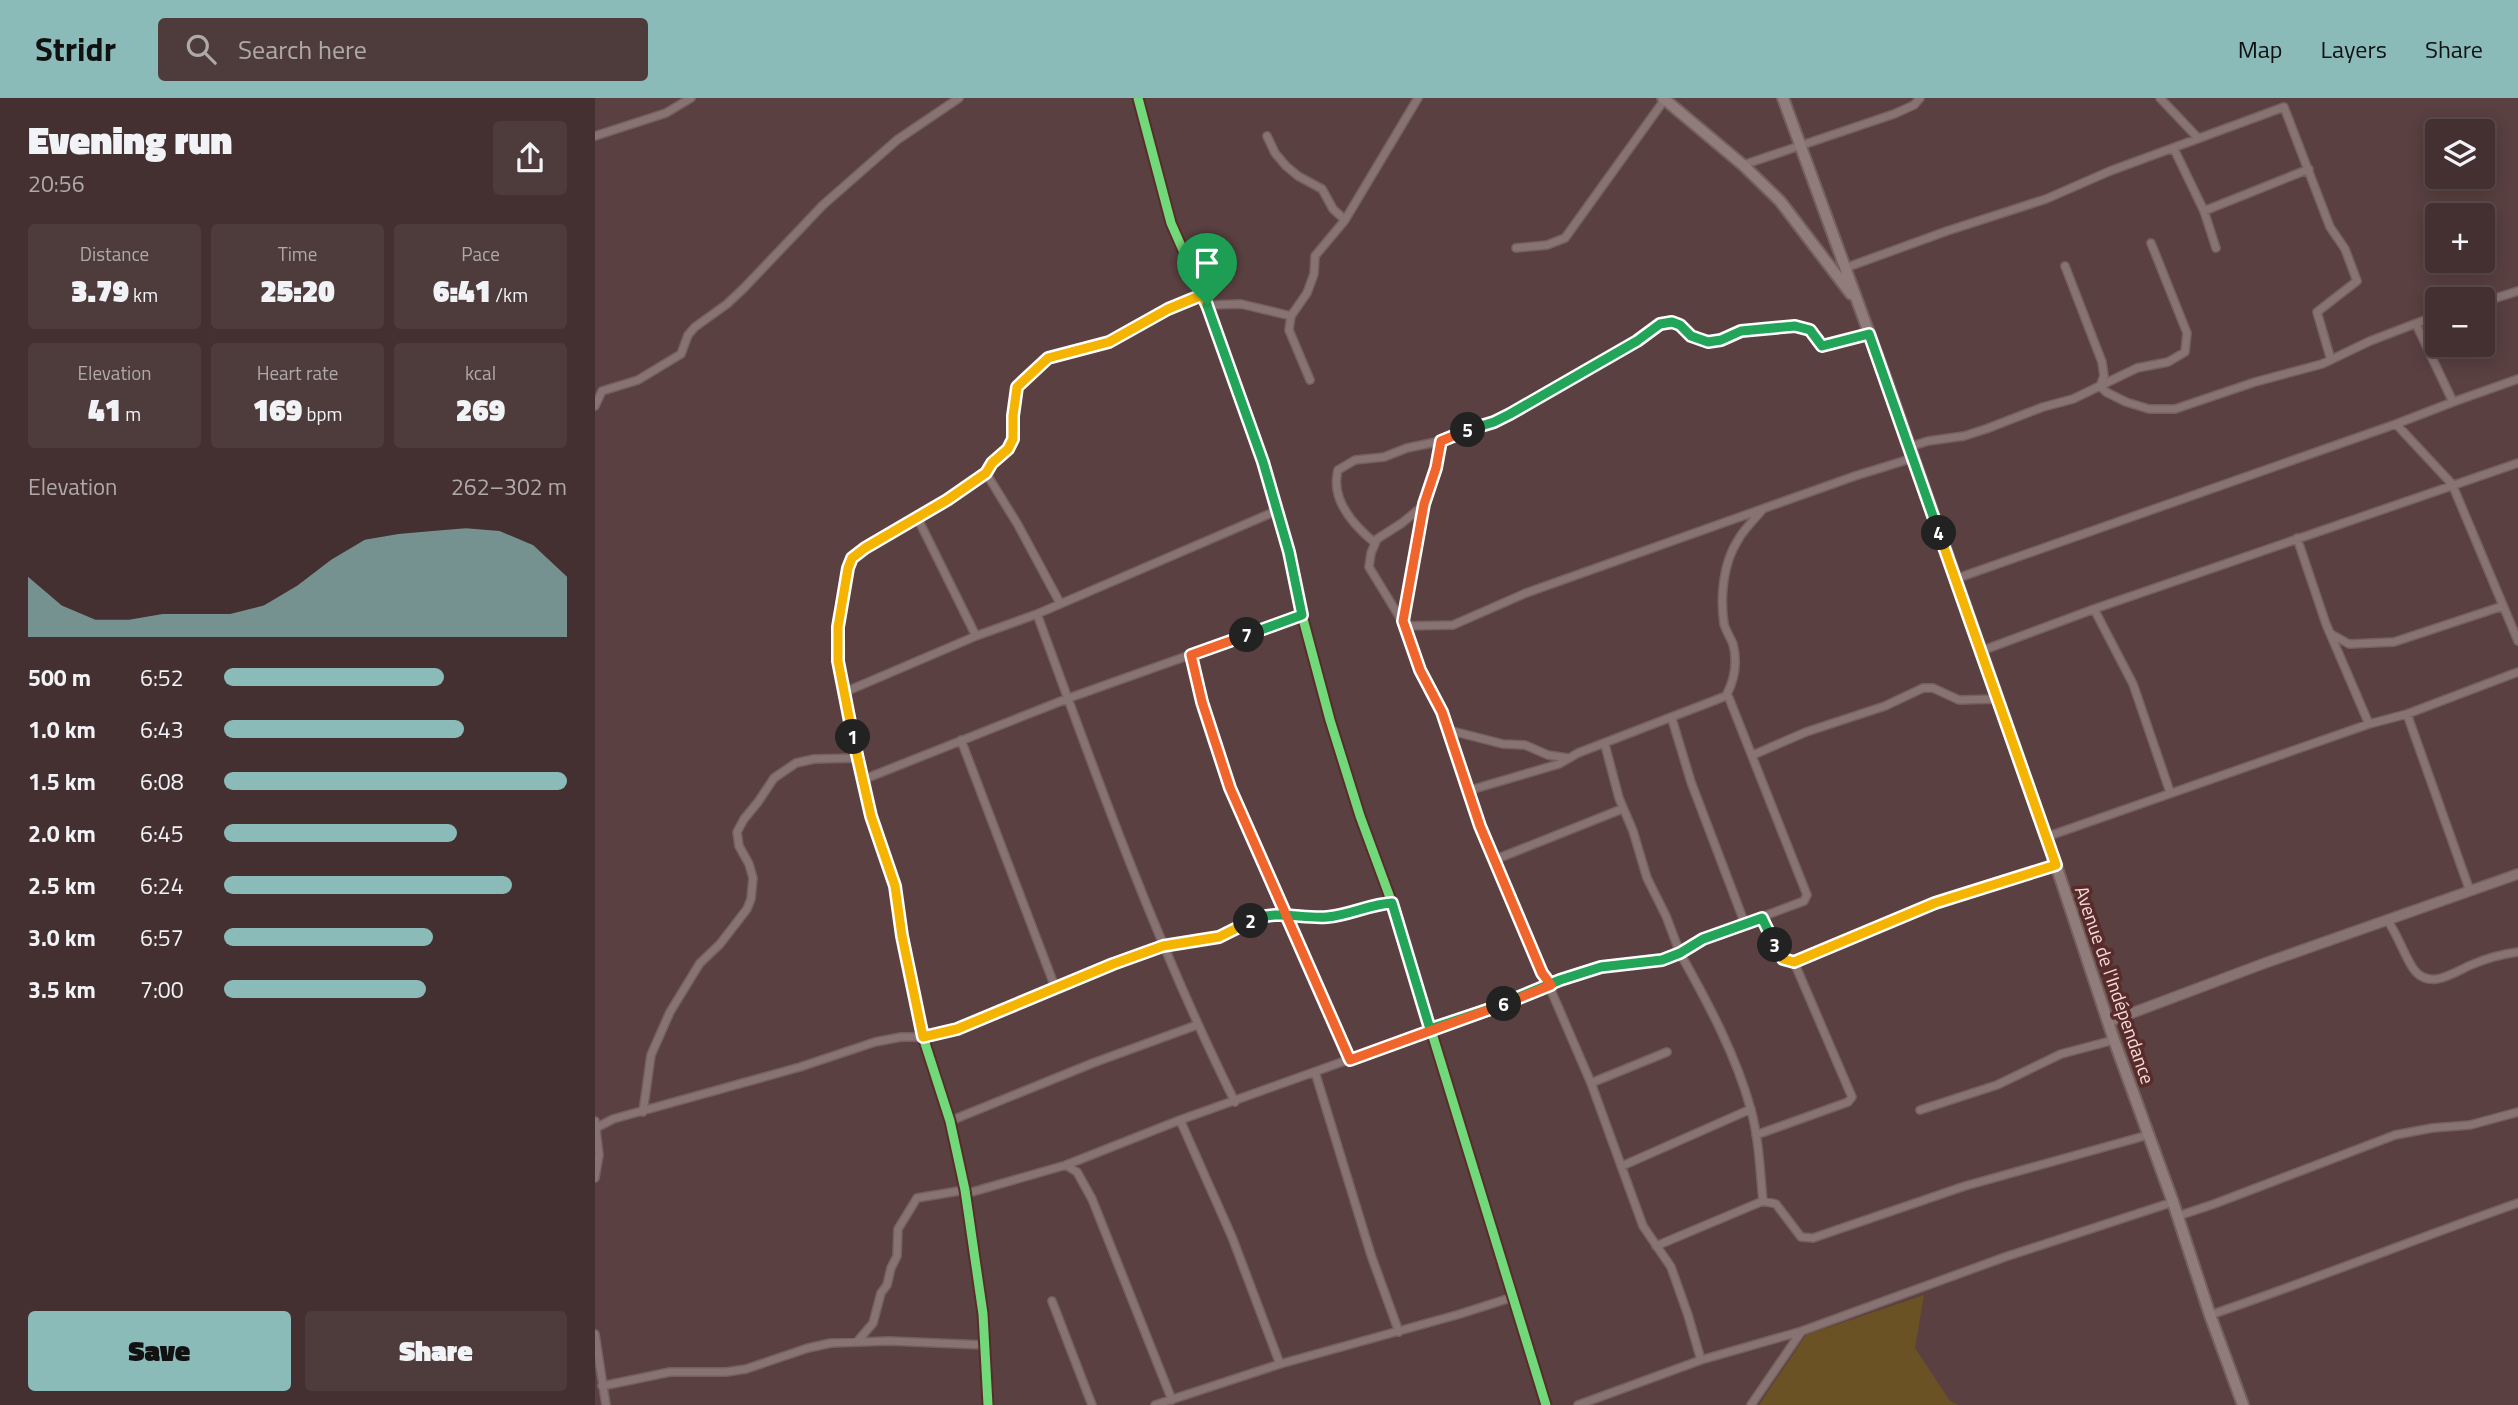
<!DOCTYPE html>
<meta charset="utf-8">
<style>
body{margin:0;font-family:"Titillium Web",sans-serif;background:#4e3c3c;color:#f1f3f6;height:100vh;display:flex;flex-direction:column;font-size:26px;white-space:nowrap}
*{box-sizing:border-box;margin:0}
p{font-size:23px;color:#afa9ab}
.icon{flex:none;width:38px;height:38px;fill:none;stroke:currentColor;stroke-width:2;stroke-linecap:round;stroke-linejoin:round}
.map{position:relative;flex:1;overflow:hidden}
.panel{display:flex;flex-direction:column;background:#443030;width:595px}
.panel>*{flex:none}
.buttons{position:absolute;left:1830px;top:21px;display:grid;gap:14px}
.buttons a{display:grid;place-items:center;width:70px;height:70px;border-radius:7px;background:#443030;box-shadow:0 4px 18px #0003,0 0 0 2px #5c4b4c;font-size:35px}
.pin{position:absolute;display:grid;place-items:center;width:60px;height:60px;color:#fff;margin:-72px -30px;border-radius:50% 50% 50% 0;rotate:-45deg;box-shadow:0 0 7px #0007}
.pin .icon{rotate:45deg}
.km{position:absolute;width:35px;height:35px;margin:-18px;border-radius:50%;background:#222;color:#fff;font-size:19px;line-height:35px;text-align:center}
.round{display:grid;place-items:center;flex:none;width:74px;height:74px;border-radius:7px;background:#4e3c3c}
.headline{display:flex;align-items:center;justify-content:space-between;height:119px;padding:0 28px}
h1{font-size:38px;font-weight:800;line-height:52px}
.stats{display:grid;grid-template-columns:repeat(3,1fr);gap:10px;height:119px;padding:7px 28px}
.stats div{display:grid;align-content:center;border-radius:7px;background:#4e3c3c;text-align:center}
.stats b{font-size:30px;font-weight:800}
.stats small{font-size:19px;font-weight:400}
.stats p{font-size:19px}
.chart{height:196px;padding:14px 28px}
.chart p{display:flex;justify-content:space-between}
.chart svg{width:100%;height:126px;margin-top:7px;fill:#8bbbb9;opacity:.7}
.primary-button{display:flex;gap:14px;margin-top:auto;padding:14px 28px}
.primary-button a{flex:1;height:80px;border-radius:7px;background:#8bbbb9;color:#111;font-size:28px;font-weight:800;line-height:80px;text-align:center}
.primary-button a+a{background:#4e3c3c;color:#f1f3f6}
ul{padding:0 28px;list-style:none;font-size:23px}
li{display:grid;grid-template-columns:112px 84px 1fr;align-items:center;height:52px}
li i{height:18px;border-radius:9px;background:#8bbbb9}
header{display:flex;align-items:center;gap:42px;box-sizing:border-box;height:98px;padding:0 35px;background:#8bbbb9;color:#111}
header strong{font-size:33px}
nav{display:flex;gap:38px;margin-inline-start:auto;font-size:24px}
.search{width:490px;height:63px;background:#4e3c3c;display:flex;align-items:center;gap:18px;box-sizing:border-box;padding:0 24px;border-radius:7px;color:#afa9ab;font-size:26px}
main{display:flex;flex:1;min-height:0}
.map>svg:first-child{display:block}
</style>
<header>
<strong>Stridr</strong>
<div class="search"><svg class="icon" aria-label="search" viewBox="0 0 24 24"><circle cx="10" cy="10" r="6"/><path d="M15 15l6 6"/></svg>Search here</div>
<nav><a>Map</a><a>Layers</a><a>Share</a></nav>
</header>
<main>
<section class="panel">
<div class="headline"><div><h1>Evening run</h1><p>20:56</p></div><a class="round"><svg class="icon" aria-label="share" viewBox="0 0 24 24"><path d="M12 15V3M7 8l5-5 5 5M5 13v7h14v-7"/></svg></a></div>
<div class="stats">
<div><p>Distance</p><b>3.79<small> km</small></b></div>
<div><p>Time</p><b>25:20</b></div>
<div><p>Pace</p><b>6:41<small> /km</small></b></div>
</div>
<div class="stats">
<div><p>Elevation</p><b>41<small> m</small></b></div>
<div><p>Heart rate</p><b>169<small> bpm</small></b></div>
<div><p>kcal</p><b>269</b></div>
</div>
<div class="chart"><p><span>Elevation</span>262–302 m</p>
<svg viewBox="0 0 160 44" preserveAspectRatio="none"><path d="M0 44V23L10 33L20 38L30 38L40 36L50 36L60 36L70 33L80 26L90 17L100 10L110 8L120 7L130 6L140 7L150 12L160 23V44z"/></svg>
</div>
<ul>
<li><b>500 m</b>6:52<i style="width:64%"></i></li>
<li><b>1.0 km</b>6:43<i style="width:70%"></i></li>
<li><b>1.5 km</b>6:08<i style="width:100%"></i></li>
<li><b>2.0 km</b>6:45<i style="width:68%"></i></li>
<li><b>2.5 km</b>6:24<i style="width:84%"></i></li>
<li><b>3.0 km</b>6:57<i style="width:61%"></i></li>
<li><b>3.5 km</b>7:00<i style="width:59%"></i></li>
</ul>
<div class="primary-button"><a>Save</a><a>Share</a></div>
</section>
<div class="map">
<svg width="1923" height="1307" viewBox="0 0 1923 1307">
<rect width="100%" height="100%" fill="#5a4040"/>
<path fill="#6b5224" d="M1329 1197 1320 1250 1355 1303 1363 1307H1164L1211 1237Z"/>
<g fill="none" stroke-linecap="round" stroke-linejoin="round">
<defs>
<path id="minor" d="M543 0 576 125 612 207 668 364 694 454 707 517 735 622 765 718 797 805 951 1307
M1565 0 1603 40
M0 38 71 15 96 0
M672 38 680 55 691 68 703 78 727 91 738 111 750 122
M1579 51 1609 113 1621 150
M1148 67 1299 16 1319 7 1325 0
M1609 113 1714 71
M921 150 952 147 970 140 1070 1
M1470 168 1507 264 1509 278 1505 288 1511 294 1531 304 1554 311H1580L1660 284 1727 266 1775 243 1843 217
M1250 170 1352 133 1451 101 1515 73 1689 9 1735 129 1750 151 1762 183 1722 214 1736 262
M1888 204 1923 193
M612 207 646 206 696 218
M1821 226 1858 304 1923 281
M715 282 694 232 696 218 712 195 719 176 720 158 750 122 823 0
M0 308 7 293 43 282 86 256 93 237 100 229 132 206 149 190 228 107 302 42 364 0
M1801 326 1857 386 1923 543
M1314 349 1333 343 1369 338 1391 331 1448 309 1478 301 1542 270 1573 264 1590 254 1592 235 1556 145
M391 375 423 427 465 505
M829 407 807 425 782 441 776 455 774 469 810 528 826 572 847 614 853 632 908 646 930 647 953 657 973 660
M322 419 381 538
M1702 440 1731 526 1774 626
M780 445C758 427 735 402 743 372L760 362 789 359 812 350 846 343
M1360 481 1801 326 1858 304
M1499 511 1538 586 1575 694
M442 516C502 681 562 847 640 1004
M808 523 829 406 841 370 846 343C868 331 892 327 915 316L1042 243 1065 226 1077 224 1085 227 1096 238 1113 244 1126 242 1146 233 1200 228 1215 232 1227 248 1274 236
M810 528 858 527 931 495 1260 378 1318 360
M1736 536 1754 546 1799 544 1908 508
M1386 553 1499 511 1923 365
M596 557 607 604 635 690 755 962
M250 594 381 538 442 516 681 413
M1131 598 1134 600 1212 797 1209 803 1108 841 1085 855C1113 905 1141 957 1156 1012 1164 1041 1165 1073 1168 1103
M1812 616 1875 793
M1077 621 1096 684 1150 826
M853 632 885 728 996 985 1048 1128 1076 1169 1093 1217 1106 1262
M366 642 460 889
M1158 657 1211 634 1290 608 1328 590H1338L1364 602 1402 601
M267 682 474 600 707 517
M872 693 964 666 983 655 1131 598C1140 581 1143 565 1138 546 1135 539 1131 533 1129 526 1125 499 1128 465 1143 442 1149 431 1159 422 1167 412
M1451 739 1774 626 1812 616 1923 574
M899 762 1027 711
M1167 820 1184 856 1187 861 1199 864 1340 805 1461 767
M1792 822C1803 836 1812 865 1821 874 1837 891 1859 874 1876 867 1890 861 1907 856 1923 854
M720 974 776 1157 804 1234
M996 985 1072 954
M1325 1012 1402 987 1466 956 1519 942
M48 1014 56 957 75 914 105 865 125 846 152 811 156 801 158 780 154 766 144 748 142 734 149 721 163 704 179 680 201 665 219 661 262 660
M585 1022 637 1139 685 1266
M0 1023 4 1057 0 1080
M355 1023 498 965 602 927
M1 1030 18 1021 205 969 280 944 306 939H328L362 931 518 866 568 848 624 839 672 816 731 819 754 816 785 806 797 805
M1161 1037 1253 1004 1257 999 1199 864
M471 1067 482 1074 497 1101 577 1302
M1027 1068 1156 1011
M370 1096 471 1067 585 1022 895 911 965 882 1006 869 1067 862 1085 855 1071 818 1052 780 1038 733 1024 700 1010 647
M1583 1118 1619 1106 1800 1037 1837 1030 1875 1027 1923 1014
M1061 1148 1168 1103 1181 1106 1206 1139 1218 1140 1370 1088 1553 1037
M457 1203 497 1307
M1615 1217C1718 1182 1820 1141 1923 1105
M0 1236 11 1307
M262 1244 278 1225 286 1195 292 1187 296 1170 302 1158 303 1131 322 1100 370 1092
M7 1288 75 1274H131L151 1271 213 1250 236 1245 294 1243 390 1247
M393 1307 388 1216 370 1092 355 1023 328 939 307 838 300 788 276 718 243 563 245 507 253 470 257 460 270 450 352 402 391 375 397 365 413 351 418 341V318L422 289 453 260 514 244 574 211 607 197
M560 1307 685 1266 865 1216 918 1199
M983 1307 1106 1262 1207 1233 1410 1159 1578 1104
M1156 1307 1206 1234"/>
<path id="tertiary" d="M1513 924 1670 865 1923 776"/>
<path id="primary" d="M1068 0 1148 67 1185 103 1256 196
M1188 0 1292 284 1461 767 1519 942 1578 1104 1615 1217 1648 1307"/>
</defs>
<use href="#minor" stroke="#765f5f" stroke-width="10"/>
<use href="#tertiary" stroke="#765f5f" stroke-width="12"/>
<use href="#primary" stroke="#765f5f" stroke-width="14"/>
<use href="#minor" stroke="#877372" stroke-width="7"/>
<use href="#tertiary" stroke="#877372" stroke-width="9"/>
<use href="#primary" stroke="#907c7a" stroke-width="10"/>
<defs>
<path id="cycleway" d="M543 0 576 125 612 207 668 364 694 454 707 517 735 622 765 718 797 805 951 1307
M393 1307 388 1216 370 1092 355 1023 328 939 307 838 300 788 276 718 243 563 245 507 253 470 257 460 270 450 352 402 391 375 397 365 413 351 418 341V318L422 289 453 260 514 244 574 211 607 197"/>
</defs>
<use href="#cycleway" stroke="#582c2a" stroke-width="13"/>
<use href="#cycleway" stroke="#71d979" stroke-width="9"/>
</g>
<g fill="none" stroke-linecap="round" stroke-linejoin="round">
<defs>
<path id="split-1" d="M258 639 243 563V529L253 470 257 460 270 450 352 402 391 375 397 365 413 351 418 341V318L422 289 453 260 514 244 573 211 607 197 612 207"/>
<path id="split-2" d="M258 639 276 718 300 788 307 838 328 939 362 931 518 866 568 848 624 839 656 823"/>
<path id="split-3" d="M656 823C680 811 706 821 732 819 755 817 775 806 797 805L835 931 895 911 965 882 1006 869 1067 862 1085 855 1108 841 1167 820 1180 847"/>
<path id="split-4" d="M1180 847 1188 861 1199 864 1340 805 1461 767 1344 435"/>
<path id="split-5" d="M873 332 899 324 915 316 1042 243 1065 226 1077 224 1085 227 1096 238 1113 244 1126 242 1146 233 1200 228 1215 232 1227 248 1274 236 1344 435"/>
<path id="split-6" d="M873 332 846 343 841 370 829 406 808 523 825 572 847 614 885 728 947 875 956 887 909 906"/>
<path id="split-7" d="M652 537 596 557 607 604 635 690 755 962 909 906"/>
<path id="split-8" d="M612 207 668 364 694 454 707 517 652 537"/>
</defs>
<use href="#split-1" stroke="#fff" stroke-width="14"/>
<use href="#split-2" stroke="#fff" stroke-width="14"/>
<use href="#split-3" stroke="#fff" stroke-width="14"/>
<use href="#split-4" stroke="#fff" stroke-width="14"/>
<use href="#split-5" stroke="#fff" stroke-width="14"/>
<use href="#split-6" stroke="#fff" stroke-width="14"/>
<use href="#split-7" stroke="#fff" stroke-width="14"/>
<use href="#split-8" stroke="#fff" stroke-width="14"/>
<use href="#split-1" stroke="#f5b400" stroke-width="9"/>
<use href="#split-2" stroke="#f5b400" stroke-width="9"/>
<use href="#split-3" stroke="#22a559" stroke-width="9"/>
<use href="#split-4" stroke="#f5b400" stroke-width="9"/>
<use href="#split-5" stroke="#22a559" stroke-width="9"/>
<use href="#split-6" stroke="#f0652b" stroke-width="9"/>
<use href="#split-7" stroke="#f0652b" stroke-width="9"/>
<use href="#split-8" stroke="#22a559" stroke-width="9"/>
</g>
<g text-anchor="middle" stroke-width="7" stroke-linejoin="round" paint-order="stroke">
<g font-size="19" fill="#f8dbd9" stroke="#582c2a">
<text transform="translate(1520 887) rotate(71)" y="7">Avenue de l'Indépendance</text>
</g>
</g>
</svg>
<div class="buttons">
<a><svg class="icon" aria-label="layers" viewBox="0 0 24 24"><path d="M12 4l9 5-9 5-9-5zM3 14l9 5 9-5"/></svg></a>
<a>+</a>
<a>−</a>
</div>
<div class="pin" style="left:612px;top:207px;background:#1e9e55"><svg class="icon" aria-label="arrive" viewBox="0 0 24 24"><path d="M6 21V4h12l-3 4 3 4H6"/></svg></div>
<b class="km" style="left:258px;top:639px">1</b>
<b class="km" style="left:656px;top:823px">2</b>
<b class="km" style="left:1180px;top:847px">3</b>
<b class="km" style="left:1344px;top:435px">4</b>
<b class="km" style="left:873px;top:332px">5</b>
<b class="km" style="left:909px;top:906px">6</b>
<b class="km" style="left:652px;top:537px">7</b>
</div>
</main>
